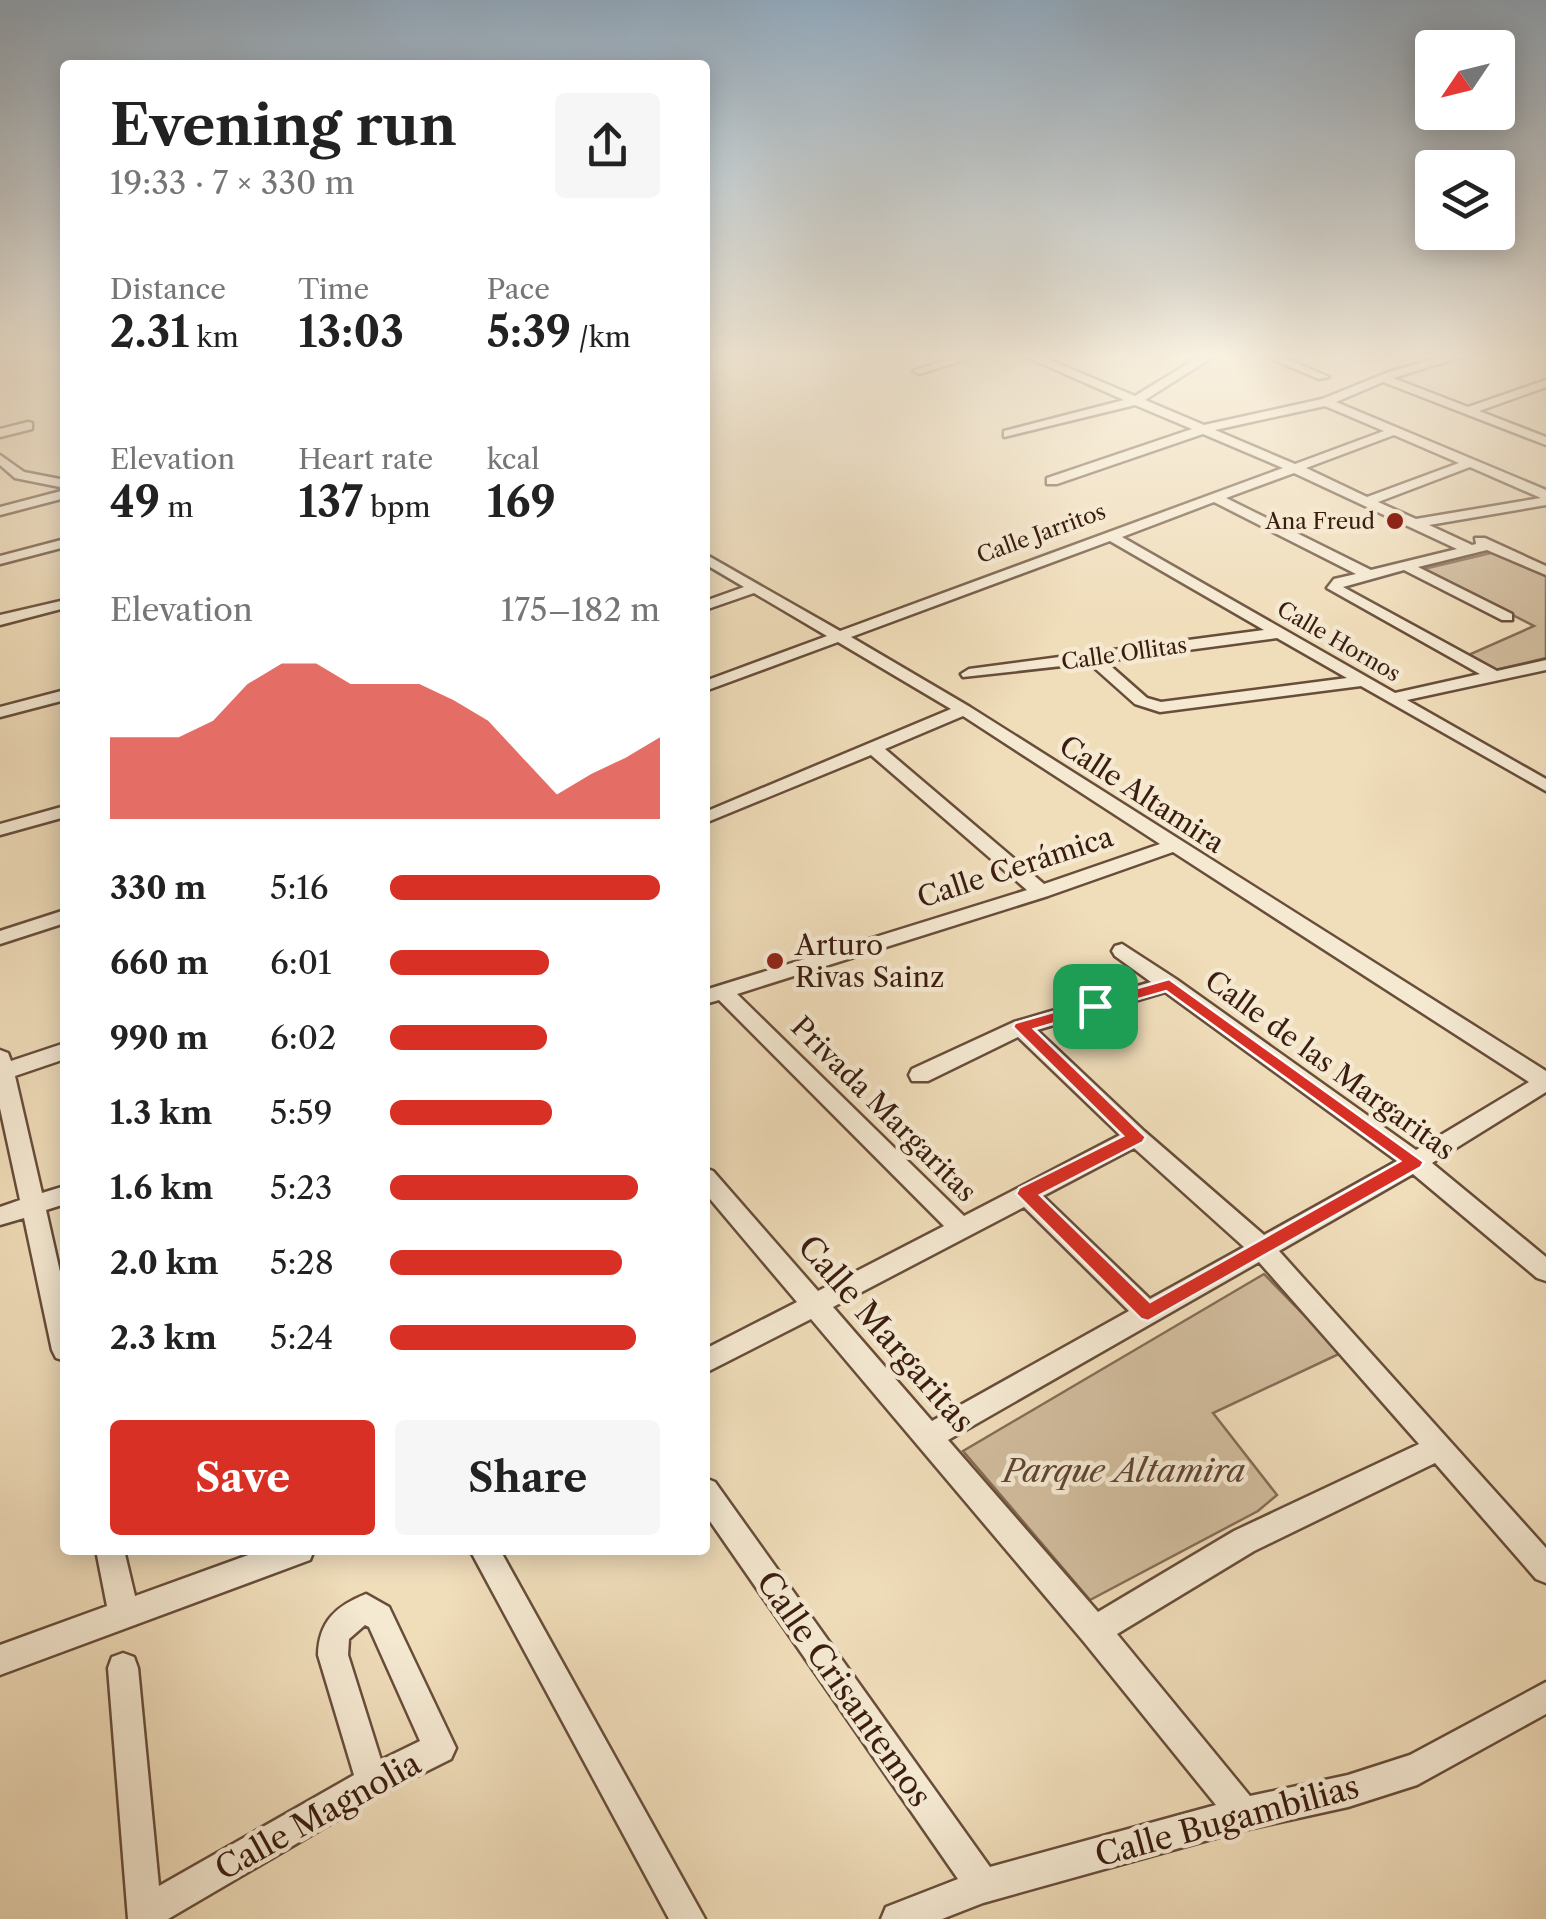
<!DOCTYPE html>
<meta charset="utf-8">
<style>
body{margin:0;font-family:"Libre Caslon Text",serif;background:#f6f6f6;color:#222;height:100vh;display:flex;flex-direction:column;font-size:38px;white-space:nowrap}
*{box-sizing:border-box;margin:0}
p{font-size:32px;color:#767676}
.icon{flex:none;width:55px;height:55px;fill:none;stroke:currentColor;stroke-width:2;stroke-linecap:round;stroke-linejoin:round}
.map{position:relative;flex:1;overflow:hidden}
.drawer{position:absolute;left:60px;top:60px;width:650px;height:1495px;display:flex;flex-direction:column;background:#fff;border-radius:10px;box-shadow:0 5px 25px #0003}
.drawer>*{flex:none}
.needle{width:65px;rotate:235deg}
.fabs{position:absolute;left:1415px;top:30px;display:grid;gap:20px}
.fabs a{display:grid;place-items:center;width:100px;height:100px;border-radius:10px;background:#fff;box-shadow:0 5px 25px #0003;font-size:50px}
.pin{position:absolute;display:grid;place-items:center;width:85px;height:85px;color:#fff;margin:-42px;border-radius:20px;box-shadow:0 5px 15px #0006}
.round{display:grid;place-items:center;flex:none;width:105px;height:105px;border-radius:10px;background:#f6f6f6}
.overview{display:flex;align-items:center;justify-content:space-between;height:170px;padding:0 50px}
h1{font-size:55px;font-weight:800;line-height:75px}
.metrics{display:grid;grid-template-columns:repeat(3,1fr);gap:15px;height:170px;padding:10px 50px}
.metrics div{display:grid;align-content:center}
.metrics b{font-size:42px;font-weight:800}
.metrics small{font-size:28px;font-weight:400}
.metrics p{font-size:28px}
.chart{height:280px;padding:20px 50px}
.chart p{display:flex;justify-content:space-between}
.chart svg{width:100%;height:180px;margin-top:10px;fill:#d93025;opacity:.7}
.cta{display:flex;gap:20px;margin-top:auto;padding:20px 50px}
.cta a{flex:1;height:115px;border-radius:10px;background:#d93025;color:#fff;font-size:40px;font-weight:800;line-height:115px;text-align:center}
.cta a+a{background:#f6f6f6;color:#222}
ul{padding:0 50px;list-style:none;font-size:32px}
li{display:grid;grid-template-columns:160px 120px 1fr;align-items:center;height:75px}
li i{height:25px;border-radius:12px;background:#d93025}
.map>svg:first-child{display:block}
</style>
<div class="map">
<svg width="1546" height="1919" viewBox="0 0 1546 1919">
<rect width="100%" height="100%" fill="#f0ddba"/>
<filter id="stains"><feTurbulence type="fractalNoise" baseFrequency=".002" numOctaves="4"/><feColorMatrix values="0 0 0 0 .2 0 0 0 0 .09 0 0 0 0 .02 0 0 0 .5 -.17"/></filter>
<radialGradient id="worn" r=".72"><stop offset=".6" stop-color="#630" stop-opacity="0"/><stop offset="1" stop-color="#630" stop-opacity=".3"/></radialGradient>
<path fill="#d1bc9d" stroke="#866c56" stroke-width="2.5" d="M1495 552 1546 576V658L1495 670 1466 656 1534 626 1424 569Z
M1264 1274 1341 1353 1213 1413 1277 1495 1258 1511 1090 1600 963 1451Z"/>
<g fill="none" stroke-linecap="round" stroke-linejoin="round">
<defs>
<path id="street" d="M962 355H980L919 374 913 371Z
M1022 355H1038L1135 396 1202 355H1216L1145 400 1204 425 1322 399 1389 372 1449 355H1467L1393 378 1468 407 1546 380V387L1479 411 1546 437V445L1383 382 1336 402 1546 490V505L1429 525 1472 545 1476 544 1475 538H1485L1546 566V575L1487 550 1418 567 1512 614V620H1502L1404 570 1343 587 1497 671 1546 660V670L1407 700 1546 779V791L1361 686 1160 712 1135 704 1089 663 963 677 961 674 969 669 1264 630 1110 541 851 637 970 707 1546 1071V1092L1432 1163 1546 1257V1281L1537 1278 1413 1174 1279 1251 1546 1548V1583L1536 1579 1435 1463 1254 1551 1117 1634 1250 1796 1348 1775 1410 1755 1546 1682V1714L1417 1785 1348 1807 1244 1830 983 1903 942 1919H881L886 1907 958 1879 705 1514V1478L715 1482 990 1867 1216 1805 1084 1642 811 1319 705 1373V1349L797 1302 705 1193V1168L713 1171 818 1291 944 1226 719 1000 705 1004V990L1027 890 871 755 705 823V812L951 709 838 642 705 691V681L827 636 754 593 705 610V601L744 587 705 564V554L840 631 1283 468 1203 434 1057 484H1047V478L1192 429 1135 405 1004 437V431L1124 400ZM1325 406 1384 431 1295 464 1215 430ZM1394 435 1459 463 1367 497 1306 468ZM1470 467 1541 498 1416 519 1378 502ZM1294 473 1457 549 1371 570 1226 498ZM1214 502 1356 574 1334 579 1327 588 1480 674 1395 693 1122 537ZM1277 638 1347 678 1161 702 1147 698 1105 661ZM963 716 1160 844 1044 884 885 749ZM1173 852 1529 1082 1416 1150 1176 979 1122 944 1115 946 1112 951 1115 956 1151 982 1014 1022 912 1069 909 1075 912 1081H928L1018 1037 1120 1135 964 1216 737 994 1048 896ZM1165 992 1397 1161 1264 1235 1144 1131 1037 1030ZM1134 1148 1244 1247 1150 1299 1043 1196ZM1024 1207 1129 1311 932 1421 833 1307ZM1259 1262 1419 1444 1234 1531 1098 1612 948 1440Z
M1262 355H1278L1329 377 1319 379Z
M28 422 32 423V429L0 437V429Z
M0 455 24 472 65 480V488L15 478 0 465Z
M65 490V498L0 515V507Z
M65 539V547L0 564V556Z
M65 600V608L0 625V615Z
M65 690V700L0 717V707Z
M65 806V817L0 835V824Z
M65 910V923L0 944V931Z
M65 1043V1059L15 1076 42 1193 65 1186V1204L46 1210 65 1294V1361L56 1358 52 1350 24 1218 0 1225V1207L20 1200 0 1108V1050L8 1053 11 1061Z
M96 1550H124L135 1596 262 1550H314L310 1560 0 1675V1645L107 1606Z
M470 1550H500L705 1919H669Z
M366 1594 389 1607 456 1748 451 1759 383 1793 168 1919H128L108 1668 112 1657 123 1653 134 1657 138 1668 159 1886 354 1775 318 1655C319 1621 336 1606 366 1594ZM365 1625 369 1627 420 1741 381 1760 348 1655 349 1639Z"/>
</defs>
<use href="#street" stroke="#684d3a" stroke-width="5"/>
<use href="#street" fill="#f5e9d2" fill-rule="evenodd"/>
</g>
<linearGradient id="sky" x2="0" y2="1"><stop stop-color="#92aabe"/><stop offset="0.57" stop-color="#f8f0e0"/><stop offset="1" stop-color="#f8f0e0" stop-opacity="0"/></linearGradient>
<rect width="1546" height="624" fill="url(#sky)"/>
<path fill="#d93025" stroke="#fff" stroke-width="2.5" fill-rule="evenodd" d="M1169 979 1424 1162 1421 1167 1148 1321 1141 1319 1016 1194 1019 1188 1123 1136 1013 1027 1015 1023ZM1166 991 1400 1161 1150 1302 1040 1195 1143 1142 1146 1137 1034 1029Z"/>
<g fill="#8f2418" stroke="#f5e9d2" stroke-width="4">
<circle cx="1395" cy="521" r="10"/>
<circle cx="775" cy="961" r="10"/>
</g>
<g text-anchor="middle" stroke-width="9" stroke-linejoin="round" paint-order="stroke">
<g font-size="22" fill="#3b1d10" stroke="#f5e9d2" text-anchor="end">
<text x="1375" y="529">Ana Freud</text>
</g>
<g font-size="22" fill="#3b1d10" stroke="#f5e9d2">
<text transform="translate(1041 533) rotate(-20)" y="8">Calle Jarritos</text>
<text transform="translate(1339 641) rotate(30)" y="8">Calle Hornos</text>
<text transform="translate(1124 653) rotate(-8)" y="8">Calle Ollitas</text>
</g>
<g font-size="28" fill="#3b1d10" stroke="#f5e9d2">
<text transform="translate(1142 794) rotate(33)" y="10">Calle Altamira</text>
<text transform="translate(1015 867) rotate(-18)" y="10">Calle Cerámica</text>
<text transform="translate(1330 1065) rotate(36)" y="10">Calle de las Margaritas</text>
<text transform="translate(884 1109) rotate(45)" y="10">Privada Margaritas</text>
</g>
<g font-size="28" fill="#3b1d10" stroke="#f5e9d2" text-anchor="start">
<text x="795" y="955">Arturo<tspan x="795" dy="32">Rivas Sainz</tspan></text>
</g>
<g font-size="32" fill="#3b1d10" stroke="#f5e9d2">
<text transform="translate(886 1334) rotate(49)" y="11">Calle Margaritas</text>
<text transform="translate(844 1689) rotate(55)" y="11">Calle Crisantemos</text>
<text transform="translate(318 1816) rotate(-29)" y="11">Calle Magnolia</text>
<text transform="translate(1227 1821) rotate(-15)" y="11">Calle Bugambilias</text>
</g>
<g font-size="32" font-style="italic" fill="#604533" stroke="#f5e9d2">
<text x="1124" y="1482">Parque Altamira</text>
</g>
</g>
<rect width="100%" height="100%" filter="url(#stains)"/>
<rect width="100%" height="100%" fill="url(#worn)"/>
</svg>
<div class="fabs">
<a><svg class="needle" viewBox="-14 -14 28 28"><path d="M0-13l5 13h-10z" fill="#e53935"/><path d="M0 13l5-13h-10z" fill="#767676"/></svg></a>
<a><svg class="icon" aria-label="layers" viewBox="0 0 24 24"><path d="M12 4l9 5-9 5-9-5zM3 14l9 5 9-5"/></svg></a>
</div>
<div class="pin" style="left:1095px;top:1006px;background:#1e9e55"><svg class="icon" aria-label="arrive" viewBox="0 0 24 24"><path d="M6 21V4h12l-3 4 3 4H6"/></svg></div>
<section class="drawer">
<div class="overview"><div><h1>Evening run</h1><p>19:33 · 7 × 330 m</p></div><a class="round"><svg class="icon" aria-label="share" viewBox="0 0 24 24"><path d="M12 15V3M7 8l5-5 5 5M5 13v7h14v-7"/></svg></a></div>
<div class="metrics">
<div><p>Distance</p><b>2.31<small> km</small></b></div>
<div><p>Time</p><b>13:03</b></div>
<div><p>Pace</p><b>5:39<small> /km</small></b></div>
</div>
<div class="metrics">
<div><p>Elevation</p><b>49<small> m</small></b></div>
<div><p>Heart rate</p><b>137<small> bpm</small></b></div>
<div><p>kcal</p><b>169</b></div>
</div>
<div class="chart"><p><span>Elevation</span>175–182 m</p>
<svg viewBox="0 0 160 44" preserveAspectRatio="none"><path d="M0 44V24L10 24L20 24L30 20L40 11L50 6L60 6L70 11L80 11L90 11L100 15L110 20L120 29L130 38L140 33L150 29L160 24V44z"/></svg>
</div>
<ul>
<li><b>330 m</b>5:16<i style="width:100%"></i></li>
<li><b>660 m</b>6:01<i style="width:59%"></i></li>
<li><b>990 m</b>6:02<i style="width:58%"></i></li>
<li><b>1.3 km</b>5:59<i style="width:60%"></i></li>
<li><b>1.6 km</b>5:23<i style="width:92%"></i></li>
<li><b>2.0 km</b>5:28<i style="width:86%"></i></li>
<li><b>2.3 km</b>5:24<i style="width:91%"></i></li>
</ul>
<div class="cta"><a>Save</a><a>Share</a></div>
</section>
</div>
